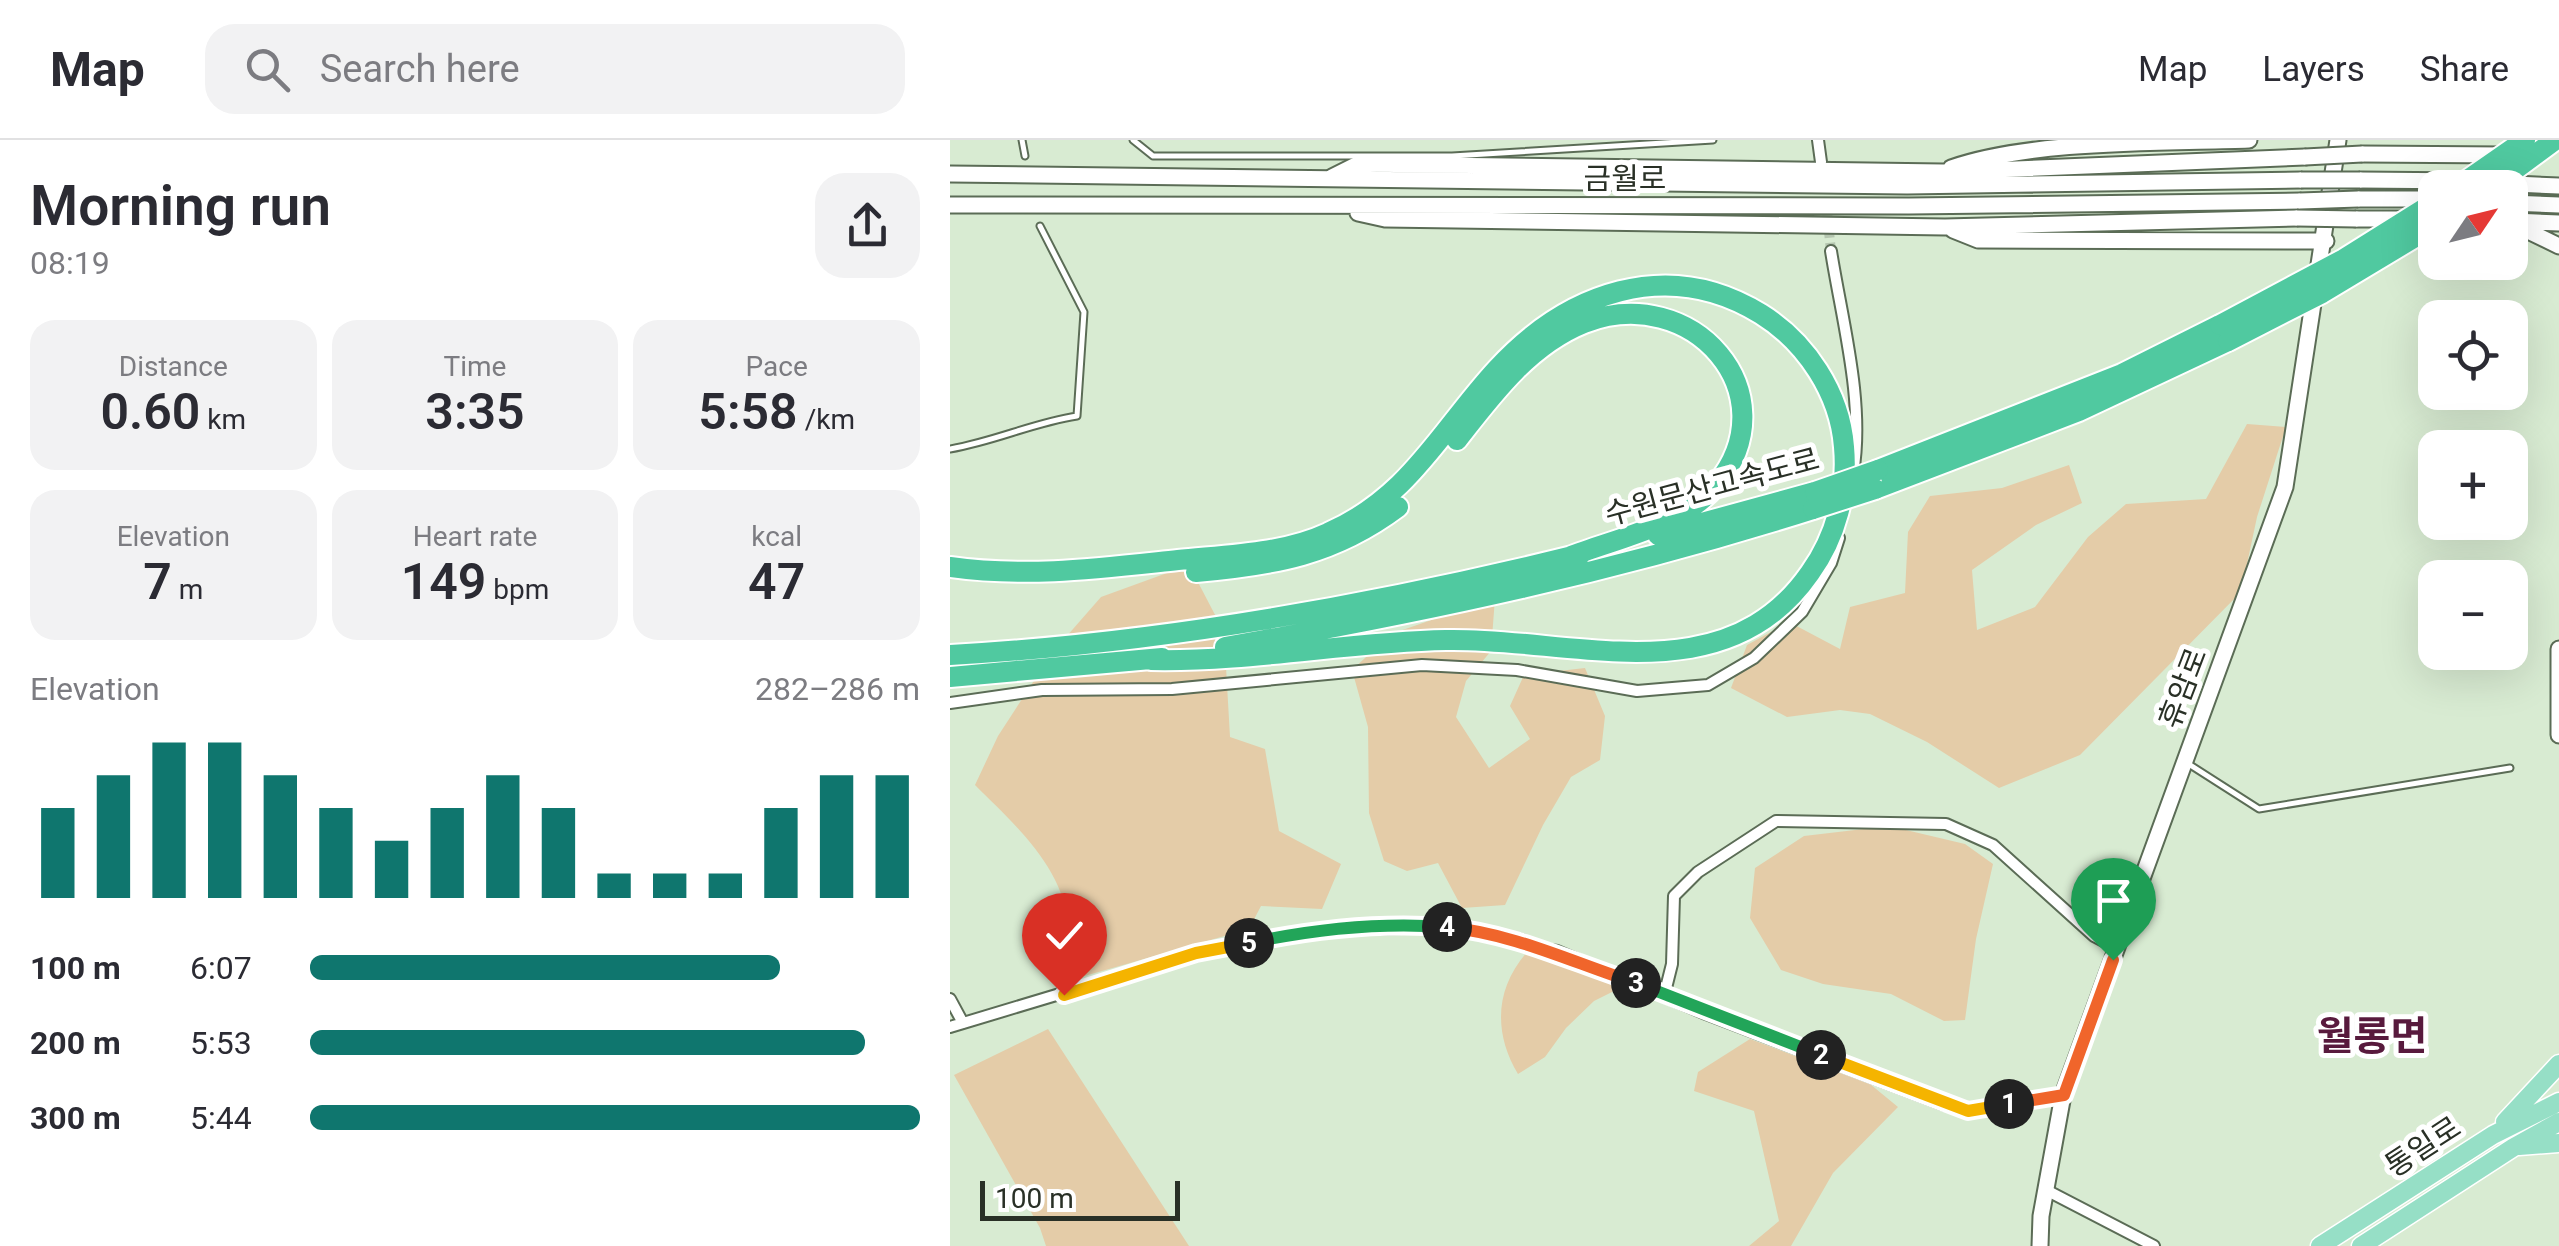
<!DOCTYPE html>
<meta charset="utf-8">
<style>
body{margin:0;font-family:Roboto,"Noto Sans KR",sans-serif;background:#f2f2f3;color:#2b2b33;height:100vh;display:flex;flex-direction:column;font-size:38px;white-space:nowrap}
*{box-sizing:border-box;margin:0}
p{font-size:32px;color:#7c7c81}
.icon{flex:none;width:55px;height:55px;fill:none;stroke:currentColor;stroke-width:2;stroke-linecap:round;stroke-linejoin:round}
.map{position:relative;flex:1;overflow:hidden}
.details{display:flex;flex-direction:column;background:#fff;width:950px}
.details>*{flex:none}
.needle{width:65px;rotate:55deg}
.buttons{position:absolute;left:1468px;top:30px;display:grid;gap:20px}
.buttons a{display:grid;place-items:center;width:110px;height:110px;border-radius:20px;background:#fff;box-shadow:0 10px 40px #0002;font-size:50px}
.scale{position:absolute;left:30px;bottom:25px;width:200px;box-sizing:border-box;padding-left:10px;border:5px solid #293026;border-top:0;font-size:28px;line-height:35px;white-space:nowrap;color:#293026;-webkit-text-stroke:8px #fff;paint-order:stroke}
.pin{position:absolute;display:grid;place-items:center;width:85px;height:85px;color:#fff;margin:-102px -42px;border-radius:50% 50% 50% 0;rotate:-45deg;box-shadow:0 0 10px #0007}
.pin .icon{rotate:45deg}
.km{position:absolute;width:50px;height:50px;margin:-25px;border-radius:50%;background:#222;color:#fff;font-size:28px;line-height:50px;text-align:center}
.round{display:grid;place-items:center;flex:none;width:105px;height:105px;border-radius:30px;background:#f2f2f3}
.head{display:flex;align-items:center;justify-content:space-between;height:170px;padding:0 30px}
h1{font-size:55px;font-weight:600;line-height:75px}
.figures{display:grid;grid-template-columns:repeat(3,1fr);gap:15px;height:170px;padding:10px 30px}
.figures div{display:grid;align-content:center;border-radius:25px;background:#f2f2f3;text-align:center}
.figures b{font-size:50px;font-weight:600}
.figures small{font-size:28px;font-weight:400}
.figures p{font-size:28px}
.chart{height:280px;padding:20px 30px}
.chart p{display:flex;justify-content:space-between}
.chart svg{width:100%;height:180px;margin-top:10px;stroke:#0f766e;stroke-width:6}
ul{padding:0 30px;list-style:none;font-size:32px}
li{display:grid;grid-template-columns:160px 120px 1fr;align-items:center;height:75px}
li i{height:25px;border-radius:12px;background:#0f766e}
header{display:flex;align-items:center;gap:60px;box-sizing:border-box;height:140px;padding:0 50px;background:#fff;border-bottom:2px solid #e1e1e2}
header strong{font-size:48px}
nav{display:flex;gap:55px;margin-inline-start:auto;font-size:35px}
.search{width:700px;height:90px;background:#f2f2f3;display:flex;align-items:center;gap:25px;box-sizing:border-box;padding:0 35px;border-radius:30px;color:#7c7c81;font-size:38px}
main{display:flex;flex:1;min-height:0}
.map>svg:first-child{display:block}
</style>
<header>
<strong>Map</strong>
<div class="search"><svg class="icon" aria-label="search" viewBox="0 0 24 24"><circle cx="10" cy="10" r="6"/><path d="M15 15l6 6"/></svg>Search here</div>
<nav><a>Map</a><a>Layers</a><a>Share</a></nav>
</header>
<main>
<section class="details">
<div class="head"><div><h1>Morning run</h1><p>08:19</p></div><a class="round"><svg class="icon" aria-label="share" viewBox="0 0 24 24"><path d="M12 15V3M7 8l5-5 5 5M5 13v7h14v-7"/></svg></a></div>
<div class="figures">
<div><p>Distance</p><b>0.60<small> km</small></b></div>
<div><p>Time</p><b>3:35</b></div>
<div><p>Pace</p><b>5:58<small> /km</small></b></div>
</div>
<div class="figures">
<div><p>Elevation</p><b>7<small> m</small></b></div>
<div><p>Heart rate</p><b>149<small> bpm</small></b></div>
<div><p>kcal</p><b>47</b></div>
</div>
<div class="chart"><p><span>Elevation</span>282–286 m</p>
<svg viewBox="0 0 160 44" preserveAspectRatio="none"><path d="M5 44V22M15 44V14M25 44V6M35 44V6M45 44V14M55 44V22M65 44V30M75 44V22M85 44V14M95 44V22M105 44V38M115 44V38M125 44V38M135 44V22M145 44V14M155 44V14"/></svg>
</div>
<ul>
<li><b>100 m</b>6:07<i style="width:77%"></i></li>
<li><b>200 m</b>5:53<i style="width:91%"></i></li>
<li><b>300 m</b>5:44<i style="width:100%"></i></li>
</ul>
</section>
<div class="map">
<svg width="1609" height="1106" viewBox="0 0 1609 1106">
<rect width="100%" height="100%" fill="#d8ebd2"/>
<path fill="#e4cca8" d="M1297 284 1336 287 1307 377 1291 452 1130 615 1049 648 977 602 920 574 890 570 837 577 781 548 797 505 839 482 890 509 900 467 955 453 958 392 980 356 1052 348 1119 325 1132 363 1086 385 1022 430 1027 490 1085 467 1138 397 1176 364 1256 359Z
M239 425 274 492 280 597 315 609 329 691 391 724 372 769 311 766 299 789 117 841 98 832C103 822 115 808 116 797 125 737 63 683 25 645L48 596 102 513 151 457Z
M545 458 541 511 516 541 506 577 539 628 580 599 560 566 574 535 635 528 655 576 650 620 621 637 593 685 555 765 512 768 488 723 457 731 434 721 419 673 418 587 402 530 441 494Z
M939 686 1015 704 1043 724 1026 799 1015 880 994 881 941 854 873 844 831 830 800 778 805 728 854 696Z
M578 811C614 815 640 823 666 850L644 861 616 888 595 917 568 934C543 892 545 848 578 811Z
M98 889 239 1106H96L90 1088 4 935Z
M800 899 920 944 948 967 883 1033 841 1106H799L829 1081 804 971 744 951 748 932Z"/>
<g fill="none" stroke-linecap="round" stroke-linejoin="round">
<path stroke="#b5c6b0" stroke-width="10" stroke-dasharray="10 5" stroke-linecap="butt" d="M874 43 881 111"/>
<defs>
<path id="lane" d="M72 0 75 16
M183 0 203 16H502L763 0
M0 309C46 301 82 283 127 276L134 172 90 86
M1237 623 1309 669 1560 628"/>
<path id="street" d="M868 0 871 22
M881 111C892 181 915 262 903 333
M0 563 92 550 222 549 472 525 567 530 687 551 758 545 804 518 852 472 881 423 889 398
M714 856 722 824 724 756 748 732 826 681 996 684 1043 705 1144 796 1167 808
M0 859 13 883
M0 887 246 813 365 790 495 787 572 800 582 807 607 811 756 874 992 964 1018 971 1113 955
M1096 1050 1204 1106"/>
<path id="secondary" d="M1412 14 1555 15
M1001 28C1081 0 1211 3 1299 0
M0 34 957 46 1351 40
M382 37 408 24 993 32 1355 17
M1410 40 1520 41
M1543 43 1609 46
M1408 59H1485
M1560 63 1609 65
M0 65 959 66 1350 61
M408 73 435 79 995 87 1347 78
M1406 79H1457
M1564 81 1609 83
M1560 87 1576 90 1609 106
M1003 90 1028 100 1376 101
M1609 509V595
M1090 1106 1091 1076 1113 955 1335 347 1388 0"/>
<path id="primary" d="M1555 982 1609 924
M1569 1006 1609 1003
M1370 1106 1543 995 1609 962
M1411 1106 1564 1007 1609 982"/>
<path id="highway" d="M507 300C542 255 579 205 634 183 743 141 840 254 767 344 734 386 667 398 619 417
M928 330 1172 234 1270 185
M925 349 1129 271 1278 201
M708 395 865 352
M0 427C77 438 152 428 228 420 277 415 333 414 378 393 460 357 490 291 547 229 617 153 717 116 811 174 856 202 890 253 894 307 898 351 886 397 860 433 774 557 621 497 496 500 397 502 300 522 201 520
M246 432C325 425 384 415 448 367
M275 507C477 472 668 431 863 369
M0 515C214 503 424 465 631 414
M0 537 212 518"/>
</defs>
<use href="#lane" stroke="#5b6c56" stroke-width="9"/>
<use href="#street" stroke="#5b6c56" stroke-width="14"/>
<use href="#secondary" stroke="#5b6c56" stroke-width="19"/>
<use href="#primary" stroke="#fff" stroke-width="21"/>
<use href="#highway" stroke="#fff" stroke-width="24"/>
<use href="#lane" stroke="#fff" stroke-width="5"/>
<use href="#street" stroke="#fff" stroke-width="10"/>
<use href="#secondary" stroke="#fff" stroke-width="15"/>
<use href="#primary" stroke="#96dfc6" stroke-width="18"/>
<use href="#highway" stroke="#50c9a0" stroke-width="20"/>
<defs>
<path id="secondary-bridge" d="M1355 17 1412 14
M1351 40H1410
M1350 61 1408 59
M1347 78 1406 79"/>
<path id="highway-bridge" d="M1506 48 1575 0
M1540 48 1605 0
M1270 185 1394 119 1485 62
M1278 201 1372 153 1485 85
M865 352 928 330
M863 369 925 349"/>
</defs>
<use href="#secondary-bridge" stroke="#5b6c56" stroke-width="19" stroke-linecap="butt"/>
<use href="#highway-bridge" stroke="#fff" stroke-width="24" stroke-linecap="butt"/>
<use href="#secondary-bridge" stroke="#fff" stroke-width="15"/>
<use href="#highway-bridge" stroke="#50c9a0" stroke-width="20"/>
</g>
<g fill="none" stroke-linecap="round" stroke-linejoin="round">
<defs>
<path id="split-1" d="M1059 964 1114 955 1163 820"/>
<path id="split-2" d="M871 915 1018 971 1059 964"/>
<path id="split-3" d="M686 843 871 915"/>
<path id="split-4" d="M497 787C565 794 621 822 686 843"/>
<path id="split-5" d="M299 803C364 789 431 782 497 787"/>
<path id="split-6" d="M114 855 246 813 299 803"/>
</defs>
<use href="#split-1" stroke="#fff" stroke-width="20"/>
<use href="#split-2" stroke="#fff" stroke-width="20"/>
<use href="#split-3" stroke="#fff" stroke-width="20"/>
<use href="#split-4" stroke="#fff" stroke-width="20"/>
<use href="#split-5" stroke="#fff" stroke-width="20"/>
<use href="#split-6" stroke="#fff" stroke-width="20"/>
<use href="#split-1" stroke="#f0652b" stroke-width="12"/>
<use href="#split-2" stroke="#f5b400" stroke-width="12"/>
<use href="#split-3" stroke="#22a559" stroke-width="12"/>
<use href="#split-4" stroke="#f0652b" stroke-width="12"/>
<use href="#split-5" stroke="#22a559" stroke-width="12"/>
<use href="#split-6" stroke="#f5b400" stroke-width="12"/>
</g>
<g text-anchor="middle" stroke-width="10" stroke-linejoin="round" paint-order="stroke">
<g font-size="30" fill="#293026" stroke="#fff">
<text x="675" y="49">금월로</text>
<text transform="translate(762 347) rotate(-15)" y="10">수원문산고속도로</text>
<text transform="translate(1233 548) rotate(-69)" y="10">휴암로</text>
<text transform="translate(1473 1007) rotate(-33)" y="10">통일로</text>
</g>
<g font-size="40" font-weight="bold" fill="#581a3d" stroke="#fff">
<text x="1422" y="910">월롱면</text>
</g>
</g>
</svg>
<div class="buttons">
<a><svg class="needle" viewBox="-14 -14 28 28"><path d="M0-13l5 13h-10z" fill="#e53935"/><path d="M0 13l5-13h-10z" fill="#7c7c81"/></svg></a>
<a><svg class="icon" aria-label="locate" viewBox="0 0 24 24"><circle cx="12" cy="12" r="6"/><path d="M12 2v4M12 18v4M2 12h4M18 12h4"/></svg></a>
<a>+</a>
<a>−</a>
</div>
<div class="scale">100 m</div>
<div class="pin" style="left:1163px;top:820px;background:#1e9e55"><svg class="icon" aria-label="arrive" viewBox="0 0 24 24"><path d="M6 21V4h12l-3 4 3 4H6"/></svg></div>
<div class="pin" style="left:114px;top:855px;background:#d93025"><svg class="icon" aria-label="check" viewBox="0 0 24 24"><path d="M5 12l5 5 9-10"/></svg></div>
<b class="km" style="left:1059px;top:964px">1</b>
<b class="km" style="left:871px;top:915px">2</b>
<b class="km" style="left:686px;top:843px">3</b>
<b class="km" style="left:497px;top:787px">4</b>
<b class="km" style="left:299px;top:803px">5</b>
</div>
</main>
